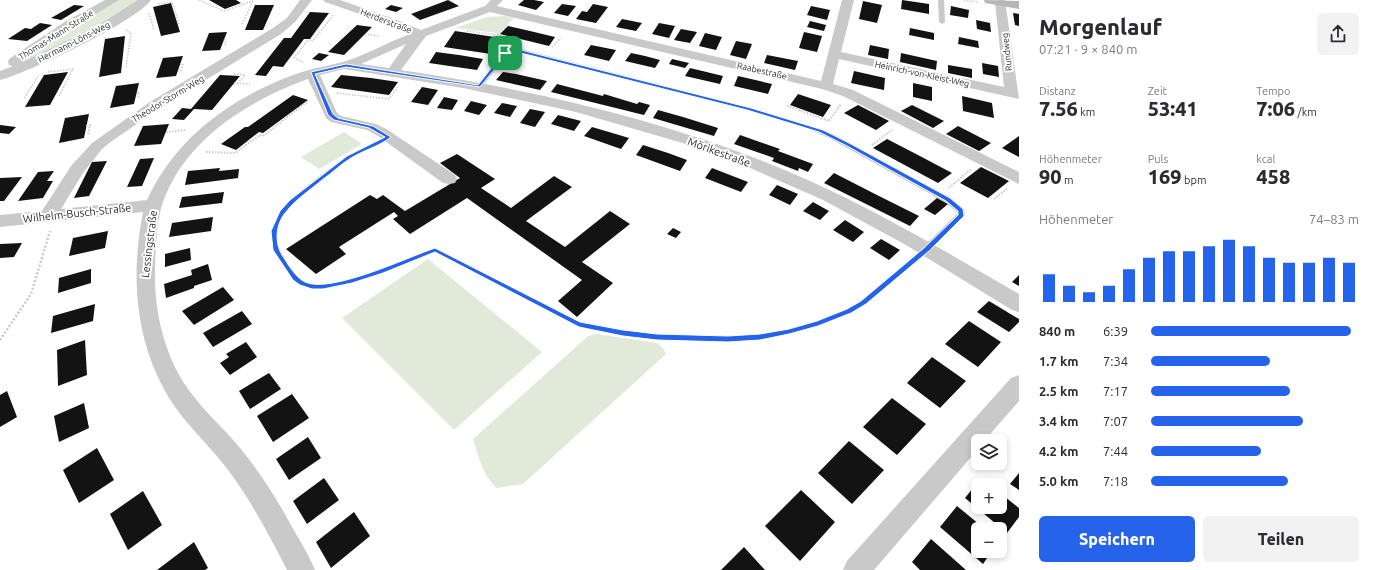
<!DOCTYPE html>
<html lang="de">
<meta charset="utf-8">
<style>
body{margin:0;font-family:Ubuntu,sans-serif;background:#f2f2f3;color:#2b2b33;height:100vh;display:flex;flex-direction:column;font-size:15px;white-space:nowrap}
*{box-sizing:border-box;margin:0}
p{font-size:13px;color:#7c7c81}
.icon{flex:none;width:22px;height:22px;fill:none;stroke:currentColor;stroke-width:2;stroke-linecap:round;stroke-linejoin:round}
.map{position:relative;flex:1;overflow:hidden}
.panel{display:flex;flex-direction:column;background:#fff;width:360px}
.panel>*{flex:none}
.controls{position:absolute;left:971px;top:434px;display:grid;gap:8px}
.controls a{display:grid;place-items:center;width:36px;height:36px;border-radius:6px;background:#fff;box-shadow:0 2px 6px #0003;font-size:20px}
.pin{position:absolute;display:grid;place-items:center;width:34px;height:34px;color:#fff;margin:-17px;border-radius:8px;box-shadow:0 2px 6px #0006}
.round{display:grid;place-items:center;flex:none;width:42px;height:42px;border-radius:6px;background:#f2f2f3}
.head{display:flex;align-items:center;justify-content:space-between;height:68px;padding:0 20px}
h1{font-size:22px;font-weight:800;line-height:30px}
.figures{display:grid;grid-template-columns:repeat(3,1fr);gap:6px;height:68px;padding:4px 20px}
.figures div{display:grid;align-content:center}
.figures b{font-size:20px;font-weight:800}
.figures small{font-size:11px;font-weight:400}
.figures p{font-size:11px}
.chart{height:112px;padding:8px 20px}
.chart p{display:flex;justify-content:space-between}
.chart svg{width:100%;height:72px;margin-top:4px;stroke:#2563eb;stroke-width:6}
.primary-button{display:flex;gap:8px;margin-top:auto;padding:8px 20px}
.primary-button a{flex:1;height:46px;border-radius:6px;background:#2563eb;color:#fff;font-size:16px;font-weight:800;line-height:46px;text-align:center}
.primary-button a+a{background:#f2f2f3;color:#2b2b33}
ul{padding:0 20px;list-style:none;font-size:13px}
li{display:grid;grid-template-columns:64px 48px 1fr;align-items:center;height:30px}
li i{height:10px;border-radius:5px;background:#2563eb}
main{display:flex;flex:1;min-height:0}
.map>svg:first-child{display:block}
</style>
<main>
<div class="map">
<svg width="1019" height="570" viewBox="0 0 1019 570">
<rect width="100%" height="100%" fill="#fff"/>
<path fill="#e1ead8" d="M118 0H141L122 16 11 68 69 27Z
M505 16 514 18 498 33 455 28 487 17Z
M344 132 362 144 319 169 301 157Z
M428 259 542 352 454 430 342 318Z
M597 334 657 343 663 348 666 354 523 484 496 488C483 475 478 456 473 439L588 336Z"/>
<path fill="#131313" d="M209 0H236L241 3 225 9Z
M448 0 459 6 420 20 411 14Z
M524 0H534L544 2 536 10 518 5Z
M902 0 929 4V14L901 9Z
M863 1 882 5 877 23 859 19Z
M171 3 180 32 161 36 153 7Z
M562 4 576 6 568 16 554 13Z
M593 4 608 7 596 23 576 19 582 11 587 12Z
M74 5 84 6 61 20 51 18Z
M255 5H274L263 30H245Z
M391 5 403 8 396 12 385 9Z
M811 6 830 10 827 20 807 15Z
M951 6 969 10 968 18 950 15Z
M310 12 329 13 310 39H304L283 67 273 66 266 76 255 75 284 38H291Z
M1013 13 1019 14V26L1015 25Z
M622 19 642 23 636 31 616 27Z
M976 20 990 23 991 32 977 29Z
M810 21 826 25 824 31 807 27Z
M40 23 52 25 27 41 8 39 25 28 31 29Z
M659 23 675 26 669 38 652 34Z
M357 25 372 27 344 55 328 52Z
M508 26 530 31 555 37 549 46 500 34Z
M910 28 934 33V40L909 35Z
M681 29 697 32 690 43 674 40Z
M455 31 501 38 491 54 444 47Z
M227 32 220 50 202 51 209 33Z
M804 32 822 36 817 52 799 48Z
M705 33 722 37 716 50 699 46Z
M125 36 121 73 99 77 105 39Z
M959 37 978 41 979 48 958 44Z
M736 41 752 44 746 59 730 55Z
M591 45 616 50 609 61 584 55Z
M870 45 889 49 888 59 868 55Z
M436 52 459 55 483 59 477 70 429 63Z
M319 53 329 55 321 61 312 59Z
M631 53 645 56 660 60 655 68 625 61Z
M901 53 937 61 936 70 900 62Z
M767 55 798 61 795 70 764 63Z
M183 56 176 76 156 78 163 58Z
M672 59 689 63 685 68 669 64Z
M982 63 998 66 999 77 983 74Z
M948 65 972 69V78L948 73Z
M690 68 723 76 720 84 685 76Z
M854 71 885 78 884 90 851 83Z
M68 72 50 105 25 107 44 75Z
M503 72 516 74 547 81 540 90 496 80Z
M220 75 240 76 212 110 194 109 184 120 172 119 182 108 191 109Z
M341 75 371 78 398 82 389 95 331 87Z
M738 76 772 84 768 94 734 86Z
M139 83 134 104 110 108 116 86Z
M913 83 932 87V101L913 97Z
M557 84 603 96 604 94 637 104 639 102 650 105 644 115 551 92Z
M422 87 438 90 428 105 411 102Z
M798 94 831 105 823 117 790 105Z
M293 95 308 100 263 133 259 132 236 150 221 144 245 127H248Z
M962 96 992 103 994 118 963 111Z
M444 97 458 100 452 110 437 108Z
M471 101 487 105 479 115 464 111Z
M502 103 517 106 510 117 494 113Z
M858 105 889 121 876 130 844 113Z
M912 105 944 121 933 128 901 111Z
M530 109 545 112 535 127 520 123Z
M658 110 683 117 718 128 714 136 653 118Z
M89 114 84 138 59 143 65 118Z
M558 115 581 121 574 131 551 124Z
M169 124 161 144 134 146 143 126Z
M0 125 16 127 9 134 0 133Z
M958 126 991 143 979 151 946 134Z
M592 127 609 132 629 138 621 149 584 136Z
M740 135 780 149 778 151 813 164 808 172 799 168 798 171 772 161 774 158 734 144Z
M1019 136V157L1002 148Z
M887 139 918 155 952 173 938 183 873 148Z
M643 145 668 153 687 160 680 171 636 155Z
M457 154 495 179 481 188 511 208 554 176 572 187 526 221 565 247 610 211 630 224 582 262 613 283 577 317 558 301 582 280 467 198 410 234 393 219 398 216 394 212 339 247 346 254 316 274 286 249 370 195 377 199 383 195 405 211 460 178 440 163Z
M154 158 142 186 127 187 140 159Z
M107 161 89 196 74 198 92 162Z
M981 167 1009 181 988 198 960 183Z
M220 168 219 171 239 169 238 178 185 185 188 171Z
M712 168 748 182 741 192 705 178Z
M54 171 47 181H53L43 198 18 201 38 172Z
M834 173 875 194 919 216 910 226 824 183Z
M22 177 4 201H0V178Z
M777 185 798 194 790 205 769 195Z
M224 192 222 203 179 208 182 197Z
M937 198 948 204 935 215 924 209Z
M813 202 829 211 820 220 803 211Z
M213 217 211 231 169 237 172 223Z
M845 220 864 232 853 242 833 230Z
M673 228 681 232 676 238 667 234Z
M108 231 105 248 69 256 73 238Z
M881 239 900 250 889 260 870 248Z
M22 243 14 257 0 258V244Z
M190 248 191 260 165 267V254Z
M208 264 212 280 194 286V288L166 298 164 284 192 275 191 270Z
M91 269V283L58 293 59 278Z
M1019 275V286L1012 282Z
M223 287 234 300 194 325 182 311Z
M989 301 1019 319V322L1009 332 977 312Z
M95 304 93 321 51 333 53 316Z
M242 311 252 324 213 347 203 333Z
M969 321 1001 342 978 367 945 344Z
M85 340 87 375 58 386 57 350Z
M246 342 257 357 230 375 220 363 229 357 226 354Z
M932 357 966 381 940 408 907 383Z
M269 373 281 389 250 409 239 391Z
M7 391 17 417 0 427V395Z
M292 394 309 418 273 442 257 416Z
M892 398 926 424 897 455 863 427Z
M84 403 89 428 59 442 54 416Z
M308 437 321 458 289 480 276 459Z
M849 441 884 470 852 504 818 473Z
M97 448 114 480 79 503 63 470Z
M1019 473V490L1010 484Z
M324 478 339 500 307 524 293 501Z
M981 478 989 485H978V507H1000V493L1019 508V517L1007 533 965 498Z
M801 490 835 522 800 561 765 526Z
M143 491 162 525 128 550 110 514Z
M957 506 985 529H978V551H992L983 564 940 527Z
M354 512 370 536 331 568 316 542Z
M931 539 966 570H920L912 562Z
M194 542 208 568 205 570H157Z
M744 547 765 570H721Z"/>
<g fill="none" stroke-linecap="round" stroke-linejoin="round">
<path stroke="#c9c9c9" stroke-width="1.5" stroke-dasharray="1.5 1.5" stroke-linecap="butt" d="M199 0 224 11 253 1
M964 0 977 2
M158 4 172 2 179 24
M149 13 154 30
M242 24 253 1
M126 30 131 33 126 68
M467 31 498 35 517 40
M365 34 380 36
M498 35 507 25
M224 39 226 40 225 47
M552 47 561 38
M303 62 294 58 308 40 313 41 334 14
M180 64H183L180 73
M48 72 73 69 59 96
M234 74 245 75 238 83
M234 83 250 84
M137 93 139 92 138 99
M337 93 389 99 398 87
M24 98 39 75"/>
<path stroke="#c9c9c9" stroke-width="2" stroke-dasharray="1.5 1.5" stroke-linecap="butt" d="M787 106 829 121 841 104
M86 126 90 125 88 135
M166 132 185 130
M872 145 892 130
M206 152 235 153 260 135 263 136 308 101
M949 188 971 169
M994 199 1008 188
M276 224C288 193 345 158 374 144"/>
<path stroke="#c9c9c9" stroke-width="2.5" stroke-dasharray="2 2" stroke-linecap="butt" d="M276 223C271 238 276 251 284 264 290 273 298 283 309 286 336 294 408 261 435 250L579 325 623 333 698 339 760 337 789 331 833 318 863 303 914 260
M0 340 31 294 50 231"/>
<path fill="#c9c9c9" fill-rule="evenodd" d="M938 0H944L945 22 942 24 939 22Z
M521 49 751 108 808 125 833 134 951 198 964 209 965 215 929 251H923L922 249 923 247 957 214V212L945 202 829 138 804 127 747 110 521 53 507 55 482 87H478V85L503 52Z"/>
<path fill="#c9c9c9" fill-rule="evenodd" d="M105 0H119L71 29 23 62 97 26 138 0H151C135 22 28 73 0 80V71L13 66 9 65 8 62 9 59 63 23Z
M300 0H312L295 22 281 34 160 108 112 141 102 149 83 173 61 209 147 200C176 137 232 97 296 74 312 68 329 66 346 61 368 54 388 42 410 34L386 23 325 2 323 0H340L394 19 421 30 485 6 491 0H503L497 6 821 81 842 0H854L841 52 1004 87 995 2 997 0H1005L1019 99 839 59 833 84 853 90 1019 172V184L843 96 822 89 490 12 426 36 401 70C537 90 683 124 808 180 881 213 950 254 1019 294V312L1012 310 906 245 823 200 741 164 686 144 576 112 463 88 344 69 320 75 337 113 341 116 376 124 388 130 455 175 457 179 455 183 449 184 443 183 378 136 367 130 331 122 326 118 308 79 305 80C246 102 183 141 162 205 157 221 155 253 155 271 154 308 163 348 182 380 198 406 221 425 240 448 260 472 277 499 292 527 300 541 309 555 315 570H287C270 537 253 504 231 474 213 449 190 429 173 404 135 346 130 278 143 212L0 227V215L42 211 71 166 92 143 150 102 273 28 287 18ZM406 44 389 68 361 64Z
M1019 375V401L984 441H978V449L874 570H843L847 561 1011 378Z"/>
<path fill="#b6b6b6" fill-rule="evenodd" d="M984 0 1019 1V9L985 3Z"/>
</g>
<path fill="#2563eb" stroke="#fff" fill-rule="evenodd" d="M521 50 751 108 823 130 851 144 950 198 963 209 964 216 929 251 866 304 851 313 818 326 789 334 760 340 728 342 657 340 623 336 579 327 435 252 383 273 352 283 323 289H312L300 285 293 280 273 250 271 231 280 211 290 200 347 156 385 137 369 128 334 120 328 115 311 72 346 64 478 85 504 52ZM521 53 747 110 819 132 847 146 946 201 958 211V215L924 248 861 301 847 309 817 321 789 329 760 334 728 336 657 334 623 330 580 322 435 248C408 257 331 294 305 282 295 277 288 264 282 255 274 242 276 223 286 212 295 200 310 190 322 180 332 173 341 164 351 158 364 150 380 146 391 137L373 126 338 118 333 114 315 74 346 67 480 87 507 54Z"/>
<g text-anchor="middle" stroke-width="4" stroke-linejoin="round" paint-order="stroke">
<g font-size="9" fill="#2c2c2c" stroke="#fff">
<text transform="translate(386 21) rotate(21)" y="3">Herderstraße</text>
<text transform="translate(56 35) rotate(-32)" y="3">Thomas-Mann-Straße</text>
<text transform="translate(74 42) rotate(-27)" y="3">Hermann-Löns-Weg</text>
<text transform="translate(1007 52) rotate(-96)" y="3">Rundweg</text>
<text transform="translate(762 71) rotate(13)" y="3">Raabestraße</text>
<text transform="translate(922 74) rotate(12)" y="3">Heinrich-von-Kleist-Weg</text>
<text transform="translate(168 99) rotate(-31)" y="3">Theodor-Storm-Weg</text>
</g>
<g font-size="11" fill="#2c2c2c" stroke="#fff">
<text transform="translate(719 152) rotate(20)" y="4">Mörikestraße</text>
<text transform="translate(77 213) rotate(-6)" y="4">Wilhelm-Busch-Straße</text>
<text transform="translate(149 244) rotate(-83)" y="4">Lessingstraße</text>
</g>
</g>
</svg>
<div class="controls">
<a><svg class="icon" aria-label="layers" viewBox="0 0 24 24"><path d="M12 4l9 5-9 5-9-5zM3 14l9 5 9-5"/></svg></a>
<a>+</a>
<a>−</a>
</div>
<div class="pin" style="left:505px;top:53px;background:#1e9e55"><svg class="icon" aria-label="arrive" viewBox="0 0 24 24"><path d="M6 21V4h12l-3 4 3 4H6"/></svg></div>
</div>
<section class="panel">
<div class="head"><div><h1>Morgenlauf</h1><p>07:21 · 9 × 840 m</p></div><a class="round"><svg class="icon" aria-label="share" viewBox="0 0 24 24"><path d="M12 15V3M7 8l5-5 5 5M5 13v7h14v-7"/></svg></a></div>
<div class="figures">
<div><p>Distanz</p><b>7.56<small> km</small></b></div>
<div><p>Zeit</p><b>53:41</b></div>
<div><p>Tempo</p><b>7:06<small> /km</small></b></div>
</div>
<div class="figures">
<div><p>Höhenmeter</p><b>90<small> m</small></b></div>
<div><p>Puls</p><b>169<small> bpm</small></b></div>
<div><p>kcal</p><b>458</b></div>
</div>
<div class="chart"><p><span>Höhenmeter</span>74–83 m</p>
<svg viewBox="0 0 160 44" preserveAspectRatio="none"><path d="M5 44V27M15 44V34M25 44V38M35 44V34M45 44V24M55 44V17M65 44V13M75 44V13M85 44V10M95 44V6M105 44V10M115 44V17M125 44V20M135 44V20M145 44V17M155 44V20"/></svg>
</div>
<ul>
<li><b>840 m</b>6:39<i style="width:96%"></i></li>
<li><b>1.7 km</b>7:34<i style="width:57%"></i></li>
<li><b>2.5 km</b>7:17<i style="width:67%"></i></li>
<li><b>3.4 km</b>7:07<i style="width:73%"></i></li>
<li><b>4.2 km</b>7:44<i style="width:53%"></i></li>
<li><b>5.0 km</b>7:18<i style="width:66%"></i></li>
</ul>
<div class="primary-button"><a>Speichern</a><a>Teilen</a></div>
</section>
</main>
